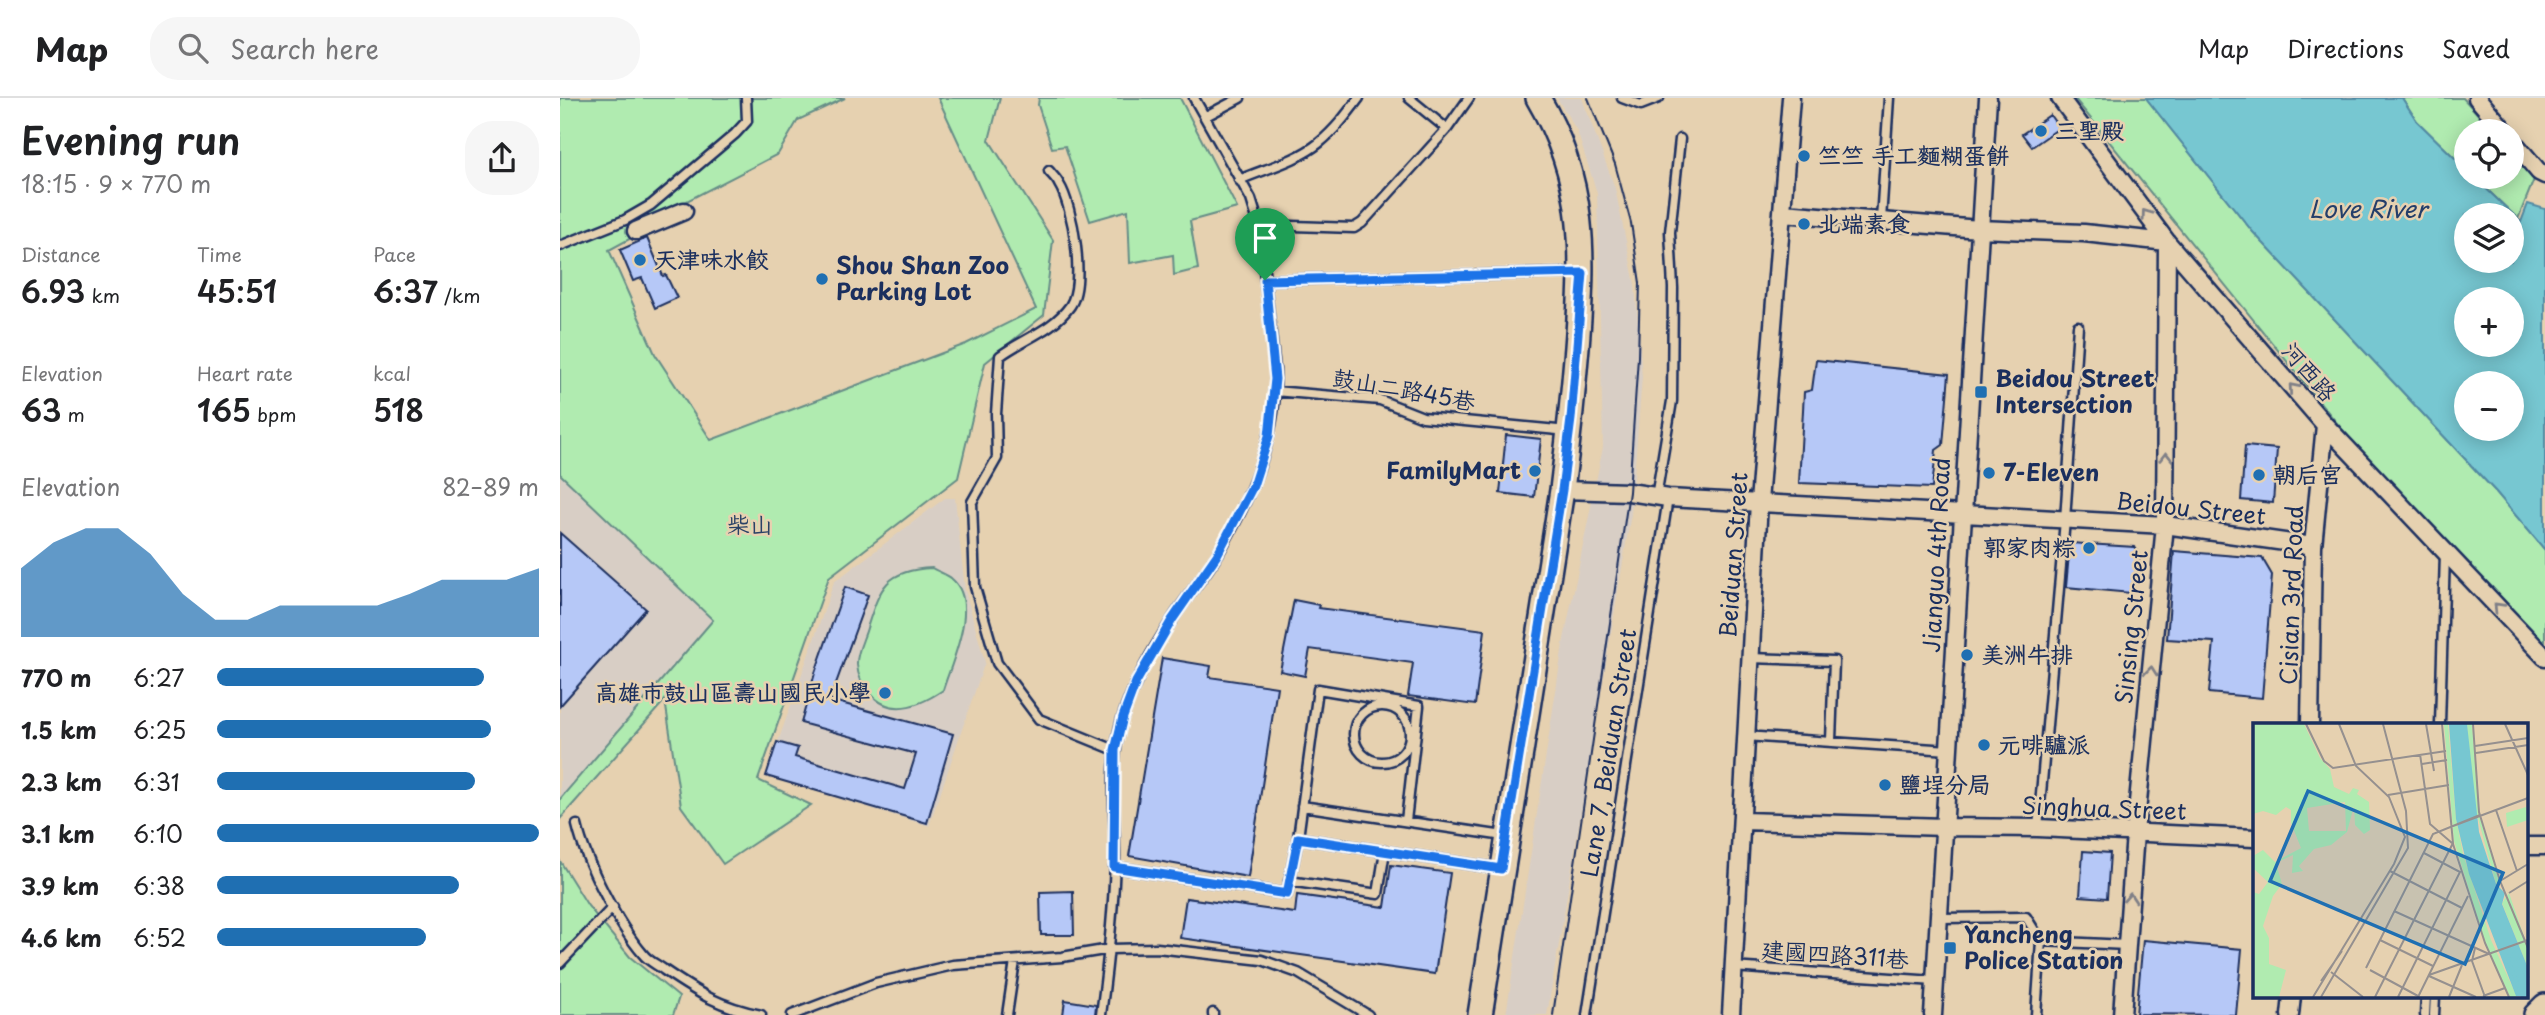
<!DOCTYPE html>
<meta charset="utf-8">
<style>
body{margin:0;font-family:"Playpen Sans","LXGW WenKai TC",sans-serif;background:#f6f6f6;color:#202124;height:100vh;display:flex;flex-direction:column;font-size:26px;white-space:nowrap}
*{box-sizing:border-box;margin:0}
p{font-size:23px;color:#757577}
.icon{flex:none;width:38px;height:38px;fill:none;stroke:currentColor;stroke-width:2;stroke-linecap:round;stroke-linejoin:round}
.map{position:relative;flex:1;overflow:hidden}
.details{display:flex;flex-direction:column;background:#fff;width:560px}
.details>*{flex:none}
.controls{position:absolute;left:1894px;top:21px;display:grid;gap:14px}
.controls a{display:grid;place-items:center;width:70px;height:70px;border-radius:50%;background:#fff;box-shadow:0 4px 18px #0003;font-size:35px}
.pin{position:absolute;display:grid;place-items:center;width:60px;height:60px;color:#fff;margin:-72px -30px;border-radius:50% 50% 50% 0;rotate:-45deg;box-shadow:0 0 7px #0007}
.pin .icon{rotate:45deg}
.round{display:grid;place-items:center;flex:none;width:74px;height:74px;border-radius:28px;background:#f6f6f6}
.summary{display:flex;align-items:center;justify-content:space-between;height:119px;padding:0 21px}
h1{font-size:38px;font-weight:600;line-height:52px}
.figures{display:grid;grid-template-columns:repeat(3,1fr);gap:10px;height:119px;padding:7px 21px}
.figures div{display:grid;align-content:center}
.figures b{font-size:30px;font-weight:600}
.figures small{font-size:19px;font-weight:400}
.figures p{font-size:19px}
.chart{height:196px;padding:14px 21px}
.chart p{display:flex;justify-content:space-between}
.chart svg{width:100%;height:126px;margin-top:7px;fill:#1f6fb2;opacity:.7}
ul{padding:0 21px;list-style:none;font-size:23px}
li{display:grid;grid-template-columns:112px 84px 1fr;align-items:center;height:52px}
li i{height:18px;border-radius:9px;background:#1f6fb2}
header{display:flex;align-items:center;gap:42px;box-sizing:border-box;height:98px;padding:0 35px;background:#fff;border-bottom:2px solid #e0e0e0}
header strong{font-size:33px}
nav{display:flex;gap:38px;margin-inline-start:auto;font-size:24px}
.search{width:490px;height:63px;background:#f6f6f6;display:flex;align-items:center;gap:18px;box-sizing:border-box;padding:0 24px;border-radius:28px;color:#757577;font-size:26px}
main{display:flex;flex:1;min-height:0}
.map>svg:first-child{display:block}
</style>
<header>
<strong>Map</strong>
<div class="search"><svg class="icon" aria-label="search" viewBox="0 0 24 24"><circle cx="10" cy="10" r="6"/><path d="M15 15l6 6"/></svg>Search here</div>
<nav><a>Map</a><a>Directions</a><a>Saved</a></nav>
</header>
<main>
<section class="details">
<div class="summary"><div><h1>Evening run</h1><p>18:15 · 9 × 770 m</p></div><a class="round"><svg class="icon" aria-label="share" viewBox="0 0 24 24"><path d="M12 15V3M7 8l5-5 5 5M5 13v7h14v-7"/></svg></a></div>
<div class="figures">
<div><p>Distance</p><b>6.93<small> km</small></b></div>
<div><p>Time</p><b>45:51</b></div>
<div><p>Pace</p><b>6:37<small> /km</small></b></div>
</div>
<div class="figures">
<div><p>Elevation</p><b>63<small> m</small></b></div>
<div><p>Heart rate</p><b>165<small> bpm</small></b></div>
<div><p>kcal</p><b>518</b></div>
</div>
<div class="chart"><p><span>Elevation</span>82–89 m</p>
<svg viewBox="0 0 160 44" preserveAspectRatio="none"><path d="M0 44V20L10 11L20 6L30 6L40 15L50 29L60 38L70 38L80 33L90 33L100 33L110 33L120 29L130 24L140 24L150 24L160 20V44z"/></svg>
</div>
<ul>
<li><b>770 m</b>6:27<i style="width:83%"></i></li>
<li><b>1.5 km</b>6:25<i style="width:85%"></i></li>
<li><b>2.3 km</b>6:31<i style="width:80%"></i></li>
<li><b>3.1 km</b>6:10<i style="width:100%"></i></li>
<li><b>3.9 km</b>6:38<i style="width:75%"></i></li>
<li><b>4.6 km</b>6:52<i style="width:65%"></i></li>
</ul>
</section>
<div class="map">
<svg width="1985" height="917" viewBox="0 0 1985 917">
<rect width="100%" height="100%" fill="#e6d1b0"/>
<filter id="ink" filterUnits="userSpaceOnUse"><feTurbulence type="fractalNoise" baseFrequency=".0143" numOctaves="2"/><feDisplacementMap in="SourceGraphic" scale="14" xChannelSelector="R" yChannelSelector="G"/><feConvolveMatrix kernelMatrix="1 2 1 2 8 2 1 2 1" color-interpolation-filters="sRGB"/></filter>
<g filter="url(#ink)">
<path fill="#d8cec5" d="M997 0H1022L1055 90 1075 186 1082 279 1071 416 987 917H946L1003 546 1043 349 1037 95 1017 33Z
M0 376 153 522 0 702Z
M385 400H395L405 492 425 564 369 728 206 678 274 484Z"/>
<path fill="#b0ebb0" stroke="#668d87" stroke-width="2" d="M0 0H285L238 22 218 56 109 112 77 137 49 152 95 256 151 342 406 246 476 211 378 0H440L429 42 493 142 484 217 425 265 398 380 269 479 198 682 251 707 163 766 121 708 105 602 0 721V701L153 522 0 376Z
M479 0H620L677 110 630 123 638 171 614 177 613 157 570 165 568 112 530 123 505 48 492 50 478 7Z
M1514 0H1586L1693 134 1936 394 1985 452V552L1793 345Z
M1842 0H1903L1933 33H1906V71L1857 23Z
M1951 54 1975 79 1958 121 1914 79H1951Z
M372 470C378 474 387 476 392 481 420 505 392 563 383 592 361 607 331 620 310 595 302 586 298 579 297 567 296 555 304 541 307 530 320 490 325 472 372 470Z
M0 763 28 808 70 859 119 899 113 917H0Z"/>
<path fill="#77c7d1" stroke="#528aa3" stroke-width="2" fill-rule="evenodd" d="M1586 0H1842L1857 23 1906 71V79H1914L1961 124 1968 106 1985 111V452L1936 394 1693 134ZM1906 117H1951V163H1906ZM1906 201H1951V247H1906ZM1906 285H1951V331H1906Z"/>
<path fill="#b6c8f7" stroke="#1b2f5e" stroke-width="2" d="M1490 17 1499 30 1472 49 1462 36Z
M87 140 103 178 106 177 117 200 95 210 82 180 73 183 60 152Z
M1256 262 1389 276 1383 347 1376 352 1372 390 1239 385 1244 294 1252 292Z
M946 337 981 341 974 399 940 395Z
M1685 348 1717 351 1713 405 1681 402Z
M0 435 86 511 0 608Z
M1510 445 1575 449 1580 459 1571 495 1506 489Z
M1614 453 1702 460 1712 477 1702 600 1649 595 1654 544 1607 541Z
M285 489 308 497 270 602 393 636 367 725 206 678 217 644 238 650 235 659 345 691 356 656 241 625 255 575Z
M734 502 759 507 758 510 925 532 915 607 848 598 853 565 750 551 745 578 720 573Z
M602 560 651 568 649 579 717 589 688 779 569 758Z
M1523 753 1550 755 1547 800 1520 798Z
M831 767 890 775 875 876 620 840 626 800 735 815 737 797 825 809Z
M513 793 514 837H481L480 794Z
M1583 842 1682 851 1676 917 1576 916Z
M505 902 536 907 535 917H503Z"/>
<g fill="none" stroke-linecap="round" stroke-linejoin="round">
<defs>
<path id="lane" d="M849 0 887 31
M1062 0 1081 7 1099 0
M646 18 680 0
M489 73C492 77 497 81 499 86 513 108 526 185 510 208 493 232 463 241 440 258L436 316 437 360 412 404 415 489 437 565 479 621 555 652
M679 82C704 71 737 63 759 45 775 32 787 16 799 0
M1321 122 1329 0
M699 127 794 130 802 125 887 31 909 0
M0 148 65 122 91 107 175 36 187 23 186 0
M705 182 1017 175
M714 293 820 302 863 319 1008 333
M1096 399 1112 303 1113 190 1110 134 1120 41
M1190 560 1274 563 1271 642
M794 636a28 28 0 1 1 56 0a28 28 0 1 1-56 0Z
M1880 626 1885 455
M1185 638 1389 652
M742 708 944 738
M17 727C26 765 58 827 83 856 88 863 98 867 104 872 138 895 160 909 201 917
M1478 730 1505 422 1518 228
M738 740 941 771
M554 769 727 796 738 740 758 591 859 608 846 723
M729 783 818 796 825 753
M1380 820 1466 819 1481 843 1567 847
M0 865 53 809
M1172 869 1375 883
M232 917 316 885 393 867 502 859 550 851 597 850 702 862 738 875 808 917
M447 917 455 863
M541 917C548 864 554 812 555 758 555 712 549 666 562 621 573 586 592 552 612 522 626 499 644 479 658 456 690 401 719 337 715 271L699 127 691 101 634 0
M653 917V915
M1027 917 1108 400
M1476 917 1481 843
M1865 917 1866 898
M1874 917 1875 898"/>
<path id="street" d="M1500 0 1607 144 1765 327 1985 559
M1917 0 1945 33
M1951 41 1979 74 1985 77
M1223 115 1419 131 1524 135 1607 144 1605 427 1575 735 1562 917
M76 133 124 113
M1002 392 1069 394 1108 400 1605 427 1753 448
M1750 626 1753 448 1765 327
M1182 723 1385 729 1478 730 1694 740
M1966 748H1985
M1171 917 1199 404 1231 0
M1373 917 1428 0
M1730 917 1732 898"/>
<path id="secondary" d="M920 917 1002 392C1008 344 1013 297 1017 249 1024 157 1027 83 978 0
M1976 917 1985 908"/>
</defs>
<use href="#lane" stroke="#1b2f5e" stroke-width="13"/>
<use href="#street" stroke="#1b2f5e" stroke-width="21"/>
<use href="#secondary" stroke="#1b2f5e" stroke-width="28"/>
<use href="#lane" stroke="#e6d1b0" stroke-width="8"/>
<use href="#street" stroke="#e6d1b0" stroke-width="16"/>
<use href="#secondary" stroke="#e6d1b0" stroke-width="23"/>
<path stroke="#1b2f5e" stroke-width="2" d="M993 917 1069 394 1078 259 1080 185 1071 125 1055 66 1028 0"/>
</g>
<defs><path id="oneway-chevron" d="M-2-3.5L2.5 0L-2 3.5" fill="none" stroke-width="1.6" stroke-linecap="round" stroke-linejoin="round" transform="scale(1.75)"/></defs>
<g stroke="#808087">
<use href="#oneway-chevron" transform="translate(1586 116) rotate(-126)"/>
<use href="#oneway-chevron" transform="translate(1733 290) rotate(-131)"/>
<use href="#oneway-chevron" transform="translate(1606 359) rotate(-90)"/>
<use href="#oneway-chevron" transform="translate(1938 509) rotate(-133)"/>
<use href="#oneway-chevron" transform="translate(1591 573) rotate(-84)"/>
<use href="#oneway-chevron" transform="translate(1570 800) rotate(-86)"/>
</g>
</g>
<g fill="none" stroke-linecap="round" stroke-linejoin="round" filter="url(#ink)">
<defs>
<path id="route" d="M1023 175 1011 321 1002 392 941 771 738 740 727 796 554 769 555 652 563 619 576 584 612 522 657 457 693 388 709 338 715 281 705 182Z"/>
</defs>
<use href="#route" stroke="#fff" stroke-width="14"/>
<use href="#route" stroke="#1a73e8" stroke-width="9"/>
</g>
<g fill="#1f6fb2" stroke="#e6d1b0" stroke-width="2.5">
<circle cx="1481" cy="33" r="7"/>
<circle cx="1244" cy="58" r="7"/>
<circle cx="1244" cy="126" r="7"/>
<circle cx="80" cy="162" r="7"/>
<circle cx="262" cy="181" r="7"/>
<rect x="1414" y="287" width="14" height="14" rx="3.5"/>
<circle cx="975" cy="373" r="7"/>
<circle cx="1429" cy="375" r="7"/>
<circle cx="1699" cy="377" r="7"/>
<circle cx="1529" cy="450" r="7"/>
<circle cx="1407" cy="557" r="7"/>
<circle cx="325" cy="595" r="7"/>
<circle cx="1424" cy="647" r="7"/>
<circle cx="1325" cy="687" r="7"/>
<rect x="1383" y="843" width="14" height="14" rx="3.5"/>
</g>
<g text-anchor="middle" stroke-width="5" stroke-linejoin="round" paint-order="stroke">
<g font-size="23" font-weight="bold" fill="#1b2f5e" stroke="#e6d1b0" text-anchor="start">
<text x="1495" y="41">三聖殿</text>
<text x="1258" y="66">竺竺 手工麵糊蛋餅</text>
<text x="1258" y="134">北端素食</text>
<text x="94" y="170">天津味水餃</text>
<text x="276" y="176">Shou Shan Zoo<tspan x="276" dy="26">Parking Lot</tspan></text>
<text x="1435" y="289">Beidou Street<tspan x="1435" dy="26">Intersection</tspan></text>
<text x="961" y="381" text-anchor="end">FamilyMart</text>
<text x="1443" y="383">7-Eleven</text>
<text x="1713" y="385">朝后宮</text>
<text x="1515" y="458" text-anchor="end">郭家肉粽</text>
<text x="1421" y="565">美洲牛排</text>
<text x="311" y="603" text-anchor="end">高雄市鼓山區壽山國民小學</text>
<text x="1438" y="655">元啡驢派</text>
<text x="1339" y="695">鹽埕分局</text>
<text x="1404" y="845">Yancheng<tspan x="1404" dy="26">Police Station</tspan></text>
</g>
<g font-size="23" fill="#1b2f5e" stroke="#e6d1b0">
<text transform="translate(1749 274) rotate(49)" y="8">河西路</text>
<text transform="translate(844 292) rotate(10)" y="8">鼓山二路45巷</text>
<text transform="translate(1631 411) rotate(6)" y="8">Beidou Street</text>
<text transform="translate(1174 457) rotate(-86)" y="8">Beiduan Street</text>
<text transform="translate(1377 457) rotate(-87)" y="8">Jianguo 4th Road</text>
<text transform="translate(1732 497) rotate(-88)" y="8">Cisian 3rd Road</text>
<text transform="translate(1572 529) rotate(-84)" y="8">Sinsing Street</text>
<text transform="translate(1049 655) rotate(-81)" y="8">Lane 7, Beiduan Street</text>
<text transform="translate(1544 711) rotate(2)" y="8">Singhua Street</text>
<text transform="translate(1275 857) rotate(4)" y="8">建國四路311巷</text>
</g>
<g font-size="23" fill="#2a4266" stroke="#e6d1b0">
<text x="190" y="435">柴山</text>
</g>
<g font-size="24" font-style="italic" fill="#243e6a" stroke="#e6d1b0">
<text x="1808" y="120">Love River</text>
</g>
</g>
<g transform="translate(1693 625)">
<rect width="275" height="275" fill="#e6d1b0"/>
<path d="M0 1H51L67 35 77 46 81 64 96 71 100 65 106 67 104 71 116 79 117 107 111 111 102 102 101 83 94 109 78 122 61 126 46 143 50 148 39 150 40 132 23 140 29 161 20 173 10 203 16 215V241L33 247 26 274H0V169L6 171 15 159 0 145V133L10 127 22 139 48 125 38 100V87L33 84 23 92 10 88 0 91ZM92 79 93 108H56L54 85ZM191 1H195L203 96 210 131 238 217 264 274H257L232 219 201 118ZM214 1H219L226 92 246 158 243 161 220 77ZM273 84 275 97 254 104 253 90ZM256 170 275 225V245L249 180Z" fill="#b0ebb0" fill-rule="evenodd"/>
<path d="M196 1H214L226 109 243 161 252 170 249 181 275 245V274L263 273 216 151 203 96Z" fill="#77c7d1"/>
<path fill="none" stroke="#77c7d1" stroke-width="3.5" d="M270 274 254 234 262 231 275 255"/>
<path fill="none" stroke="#95908f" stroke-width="2" d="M53 1 71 38 80 45 193 28M173 1 181 48M220 1 226 89 247 158 275 225M252 1 275 52M222 23 275 15M223 30 275 22M167 31 177 101 199 120M169 41 194 37M135 72 196 62M243 87 264 148M200 103 275 75M200 121 232 220 256 274M137 148 209 185M247 158 275 141M256 170 275 158M141 188 236 231M127 217 180 243M222 225 219 238 232 274M113 245 180 111 227 92M117 247 165 273M78 249 110 274M176 252 275 217M176 253 223 274M68 258 89 228M230 273 252 265M60 274 141 141 152 114 136 74 103 43 86 1M68 274 155 125 153 88 130 1M122 274 200 120 189 1M145 274 207 149 171 130M165 274 215 173M196 274 209 242"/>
<path fill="#1f6fb2" fill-opacity="0.15" stroke="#1f6fb2" stroke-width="3.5" d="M55 68 250 150 212 241 17 158Z"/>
<rect width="275" height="275" fill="none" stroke="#1b2f5e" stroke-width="3.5"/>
</g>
</svg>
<div class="controls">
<a><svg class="icon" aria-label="locate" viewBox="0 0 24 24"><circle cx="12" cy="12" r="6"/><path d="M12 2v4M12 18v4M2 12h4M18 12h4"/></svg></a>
<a><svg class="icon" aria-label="layers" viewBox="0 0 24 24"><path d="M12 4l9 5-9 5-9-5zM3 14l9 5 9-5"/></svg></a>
<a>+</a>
<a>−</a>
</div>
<div class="pin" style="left:705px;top:182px;background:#1e9e55"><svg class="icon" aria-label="arrive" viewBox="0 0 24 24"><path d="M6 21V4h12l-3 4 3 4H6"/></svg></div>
</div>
</main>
